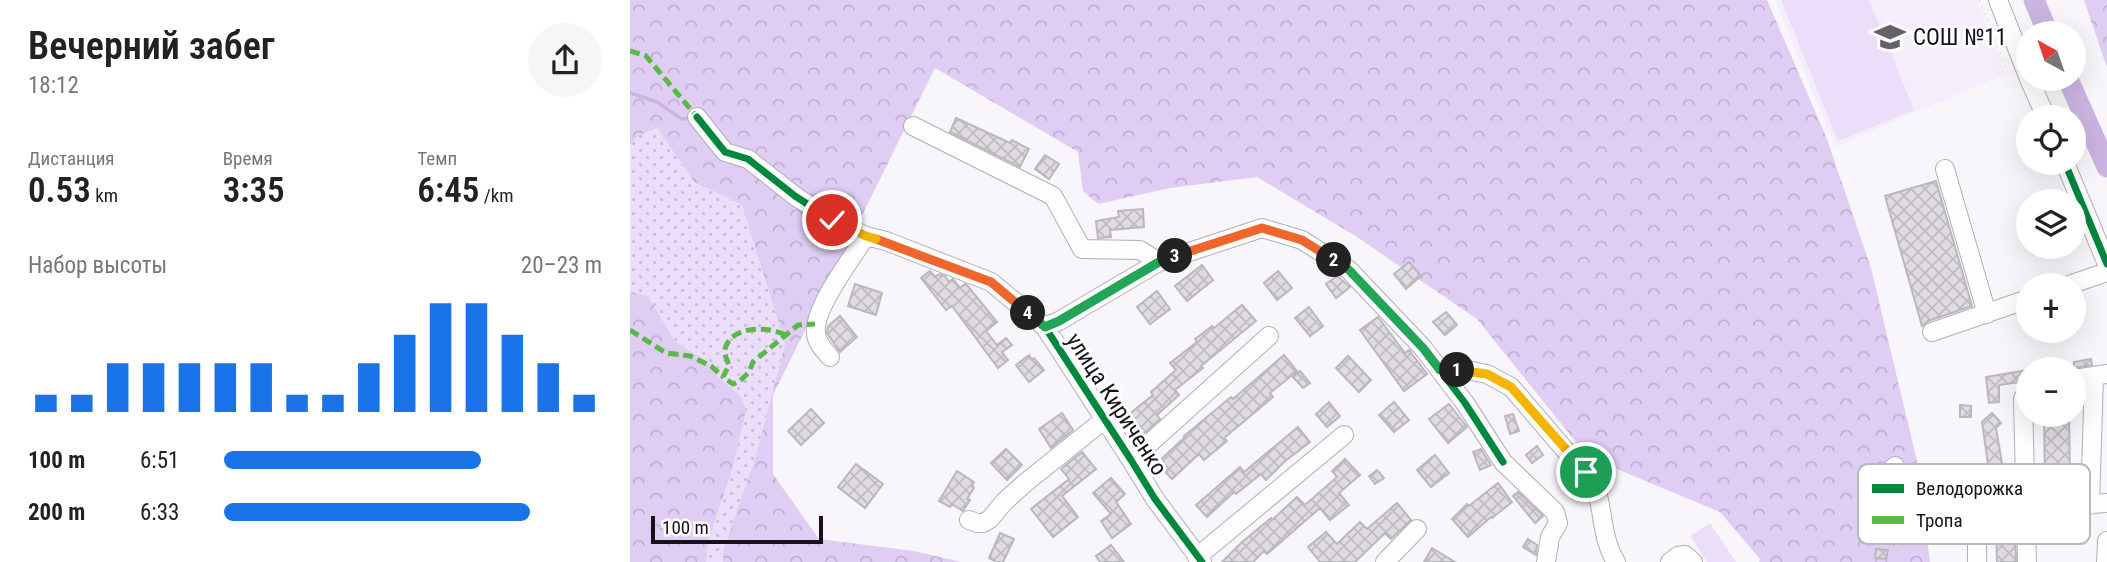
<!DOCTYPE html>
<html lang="ru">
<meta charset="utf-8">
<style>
body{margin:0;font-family:"Roboto Condensed",sans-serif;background:#f6f6f6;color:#222;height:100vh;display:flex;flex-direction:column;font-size:26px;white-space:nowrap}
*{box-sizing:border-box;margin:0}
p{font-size:23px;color:#767676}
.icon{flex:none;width:38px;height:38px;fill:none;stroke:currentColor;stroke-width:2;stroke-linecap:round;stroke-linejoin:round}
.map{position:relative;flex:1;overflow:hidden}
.details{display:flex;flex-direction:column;background:#fff;width:630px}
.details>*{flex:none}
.needle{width:46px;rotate:320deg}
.fabs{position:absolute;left:1386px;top:21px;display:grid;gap:14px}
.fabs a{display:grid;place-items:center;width:70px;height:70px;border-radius:50%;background:#fff;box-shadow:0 7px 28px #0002;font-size:35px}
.scale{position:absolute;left:21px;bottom:18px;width:172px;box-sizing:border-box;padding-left:7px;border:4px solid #16111c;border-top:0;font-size:19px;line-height:24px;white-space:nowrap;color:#16111c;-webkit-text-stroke:5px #fff;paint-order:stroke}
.pin{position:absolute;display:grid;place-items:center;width:60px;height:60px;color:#fff;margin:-30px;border:4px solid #fff;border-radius:50%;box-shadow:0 2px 7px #0007}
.km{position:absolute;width:35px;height:35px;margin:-18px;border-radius:50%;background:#222;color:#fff;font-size:19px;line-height:35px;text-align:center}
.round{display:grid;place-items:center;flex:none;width:74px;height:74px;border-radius:37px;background:#f6f6f6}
.summary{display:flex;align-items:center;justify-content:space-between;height:119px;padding:0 28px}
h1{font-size:38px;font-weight:600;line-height:52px}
.stats{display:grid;grid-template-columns:repeat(3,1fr);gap:10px;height:119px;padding:7px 28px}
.stats div{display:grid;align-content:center}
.stats b{font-size:35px;font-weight:600}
.stats small{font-size:19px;font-weight:400}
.stats p{font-size:19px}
.chart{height:196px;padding:14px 28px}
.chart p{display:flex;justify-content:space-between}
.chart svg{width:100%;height:126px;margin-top:7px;stroke:#1a73e8;stroke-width:6}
ul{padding:0 28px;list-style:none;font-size:23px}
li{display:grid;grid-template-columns:112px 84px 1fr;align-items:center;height:52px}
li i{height:18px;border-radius:9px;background:#1a73e8}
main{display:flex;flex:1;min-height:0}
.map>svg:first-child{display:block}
</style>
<main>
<section class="details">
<div class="summary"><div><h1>Вечерний забег</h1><p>18:12</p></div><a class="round"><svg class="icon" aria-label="share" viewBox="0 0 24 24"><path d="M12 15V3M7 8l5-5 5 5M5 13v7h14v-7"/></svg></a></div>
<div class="stats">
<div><p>Дистанция</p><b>0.53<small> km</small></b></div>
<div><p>Время</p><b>3:35</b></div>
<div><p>Темп</p><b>6:45<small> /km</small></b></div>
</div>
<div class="chart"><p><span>Набор высоты</span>20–23 m</p>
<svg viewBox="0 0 160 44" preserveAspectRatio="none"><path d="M5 44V38M15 44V38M25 44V27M35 44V27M45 44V27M55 44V27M65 44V27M75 44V38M85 44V38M95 44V27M105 44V17M115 44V6M125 44V6M135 44V17M145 44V27M155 44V38"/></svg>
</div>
<ul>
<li><b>100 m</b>6:51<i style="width:68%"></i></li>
<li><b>200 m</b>6:33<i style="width:81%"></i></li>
</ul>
</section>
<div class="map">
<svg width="1477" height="562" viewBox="0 0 1477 562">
<defs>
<pattern id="grass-dots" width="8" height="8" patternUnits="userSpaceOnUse" patternTransform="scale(1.75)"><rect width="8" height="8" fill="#ecddfb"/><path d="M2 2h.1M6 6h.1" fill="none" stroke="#cabdd7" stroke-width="1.8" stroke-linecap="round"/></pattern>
<pattern id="forest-crowns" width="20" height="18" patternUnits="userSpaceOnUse" patternTransform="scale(1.75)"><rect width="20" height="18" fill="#e0cdf3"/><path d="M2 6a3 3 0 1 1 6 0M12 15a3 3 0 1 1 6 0" fill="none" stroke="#bfafd0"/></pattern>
<pattern id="building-cross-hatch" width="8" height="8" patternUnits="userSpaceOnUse" patternTransform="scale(1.75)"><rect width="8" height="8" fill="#dfdbe2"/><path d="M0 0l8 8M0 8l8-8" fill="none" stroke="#bfbbc1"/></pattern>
</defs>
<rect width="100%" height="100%" fill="#f8f6fa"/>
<path fill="#f4edfb" d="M1145 0H1346L1376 74 1205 147Z"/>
<path fill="url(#grass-dots)" d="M27 128 64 182 112 205 155 344 125 459 93 551V562H76L79 539 102 470 111 396 88 377 78 362 45 341 18 296 0 291V145L8 136Z"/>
<path fill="url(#forest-crowns)" d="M0 0H1137L1197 139 1241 268 1287 461 1300 562H1129L1130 559 1090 512 958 457 847 319 724 235 627 177 540 188 468 204 453 191 448 152 305 68 143 395V474L189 539 284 551 331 562H93V551L125 459 155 344 112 205 64 182 27 128 8 136 0 145Z
M1454 0H1477V67L1476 65Z
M0 291 18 296 45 341 78 362 88 377 111 396 116 411 102 470 79 539 76 562H0Z"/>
<path fill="#ecddfb" d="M1151 0H1239L1284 110 1208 141Z
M1080 523 1106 562H1077L1060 536Z"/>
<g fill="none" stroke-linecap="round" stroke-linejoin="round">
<path stroke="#ccb4e2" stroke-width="3.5" d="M0 93 27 102 52 119 61 118"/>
<path stroke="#ccb4e2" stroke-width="21" d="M1404 0 1418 33
M1438 79 1477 167"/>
</g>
<path fill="url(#building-cross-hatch)" stroke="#bab7be" stroke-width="2" d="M326 118 380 143 382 140 399 149 390 167 320 132Z
M415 155 429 164 419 179 405 169Z
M1306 181 1342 306 1298 321 1292 326 1255 196Z
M513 209 514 227 480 230 481 237 468 238 466 221 489 217 488 211Z
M779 262 791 276 776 289 764 274Z
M572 265 583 280 557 301 545 286Z
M300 271 305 277 309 274 315 276 319 282 323 279 330 288 335 284 337 285 367 322 356 331 367 345 376 338 382 345 372 352 378 360 368 368 322 306 316 310 291 278Z
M648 271 662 288 647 300 634 283Z
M707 276 720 287 706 298 696 284Z
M225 284 252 293 246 315 218 306Z
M527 291 540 309 520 324 507 307Z
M612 305 626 321 571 366 573 368 545 390 549 395 527 415 530 419 508 439 492 420 523 395 521 392 546 370 540 363 567 342 565 339 582 326 584 328Z
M679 307 693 326 680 336 665 318Z
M816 312 827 325 815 335 803 322Z
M210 316 227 337 210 352 197 333 198 326Z
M748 317 775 353 779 350 797 374 774 391 730 330Z
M399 355 402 360 404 358 414 370 399 382 386 365Z
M654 355 667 371 640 393 643 397 594 438 597 441 574 460 569 454 542 479 527 463 555 437 554 436 601 397 603 399Z
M718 356 741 380 729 392 706 368Z
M1461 359 1462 365 1444 368V362Z
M1398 370V378L1390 382 1369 385V402L1359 403 1356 377Z
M670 371 680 383 673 388 663 377Z
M699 402 710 416 697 427 686 414Z
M764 402 779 420 764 432 749 415Z
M819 404 837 427 818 443 799 419Z
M1330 405 1341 406V417H1330Z
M181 409 194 423 171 445 158 431Z
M432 413 443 430 421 448 409 429Z
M1362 413 1371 423 1366 428 1378 498 1363 500 1352 422Z
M883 414 889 431 880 434 875 416Z
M1414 415H1439L1440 471H1438V479H1435V485H1415Z
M668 427 680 442 654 462 636 480 631 474 606 494 604 492 577 517 566 505 610 467 614 472Z
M907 446 913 455 902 463 896 455Z
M376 449 392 465 377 480 361 463Z
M851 449 861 465 850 470 843 452Z
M452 452 466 469 432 496 448 517 423 537 401 509 439 479 431 469Z
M805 455 819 473 801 487 787 470Z
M715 459 730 475 709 493 719 505 700 520 690 508 637 554 634 551 623 562H592L612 542 641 518 642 520 667 497 675 505 707 477 702 471Z
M226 464 253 484 235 508 208 487Z
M747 470 754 478 745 484 739 476Z
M327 471 344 482 342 486 344 488 337 499 340 500 333 511 322 504 320 507 309 501Z
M481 478 495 494 486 502 501 524 482 538 471 521 481 514 463 493Z
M868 483 882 502 862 518 861 517 838 537 822 519 837 504 839 506Z
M888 492 913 516 905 523 883 496Z
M767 503 781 520 761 539 755 533 725 562H690L678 547 696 532 707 544 730 522 737 529Z
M1385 527 1386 562H1367L1366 528Z
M370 533 384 539 373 562H366L359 558Z
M898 539 907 545 906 555 893 547Z
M481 545 494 562H470L466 556Z
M802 548 825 562H794Z
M1246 549 1258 550 1256 559 1245 558Z"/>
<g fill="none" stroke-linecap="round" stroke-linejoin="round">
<defs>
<path id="minor" d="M1368 0 1398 76
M1399 79 1416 117
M67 117 95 152 118 159 165 196 202 220 236 236 256 241 361 282 415 327 501 460 525 499 572 562
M283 126 423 196 452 249 510 250 529 262
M1435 163 1477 264
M1315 169 1357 314
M1439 285 1477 272
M415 327 429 321 529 262 632 228 672 240 719 270 793 348 835 403 873 462 925 512 928 523 920 537 916 562
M1302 332 1398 299
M200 357C194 350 187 343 186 334 182 310 222 258 236 236
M810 370H837L857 374 881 387 965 485C974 511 971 538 986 562
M1444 379 1477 374
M501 460 639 336
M1265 466 1249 482 1246 495 1252 512 1272 527H1303L1333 519 1387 509 1477 503
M1460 505 1464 376
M1347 516V562
M339 520 347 523H353L360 519 374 502 395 483 475 419
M567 557 714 435
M755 562 787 529
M1040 562 1048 556 1055 555 1063 562
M1397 562 1393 399 1398 389
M1476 562 1477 541"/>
</defs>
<use href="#minor" stroke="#b2aeb5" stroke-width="20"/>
<path stroke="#e3e2e4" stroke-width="2" stroke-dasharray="2 5" stroke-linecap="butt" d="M1349 0 1378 73"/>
<use href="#minor" stroke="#fefefe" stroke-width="18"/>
<path stroke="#58b947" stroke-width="5" stroke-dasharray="10 5" stroke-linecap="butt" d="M0 51 16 56 67 117
M0 330 36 353 60 356 81 366 93 377
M155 335C139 326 101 325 95 349 94 354 97 360 99 365L93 377 103 384 110 381 119 372 123 362 168 325 185 324"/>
<defs>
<path id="cycleway" d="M67 117 95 152 118 159 165 196 202 220 236 236 256 241 361 282 415 327 501 460 525 499 572 562
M1435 163 1477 264
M415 327 429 321 529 262 632 228 672 240 719 270 793 348 835 403 873 462"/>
</defs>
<use href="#cycleway" stroke="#fff" stroke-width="11"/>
<use href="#cycleway" stroke="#00873e" stroke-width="7"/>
</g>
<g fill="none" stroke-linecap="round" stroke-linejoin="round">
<defs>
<path id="split-1" d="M827 370 857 374 881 387 956 472"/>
<path id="split-2" d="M704 260 719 270 793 348 810 370H827"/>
<path id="split-3" d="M545 256 632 228 672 240 704 260"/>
<path id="split-4" d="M398 313 415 327 429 321 529 262 545 256"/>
<path id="split-5" d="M246 239 361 282 398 313"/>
<path id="split-6" d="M202 220 236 236 246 239"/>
</defs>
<use href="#split-1" stroke="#fff" stroke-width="14"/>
<use href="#split-2" stroke="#fff" stroke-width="14"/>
<use href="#split-3" stroke="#fff" stroke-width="14"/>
<use href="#split-4" stroke="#fff" stroke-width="14"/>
<use href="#split-5" stroke="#fff" stroke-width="14"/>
<use href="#split-6" stroke="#fff" stroke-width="14"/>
<use href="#split-1" stroke="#f5b400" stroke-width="9"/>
<use href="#split-2" stroke="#22a559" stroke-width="9"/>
<use href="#split-3" stroke="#f0652b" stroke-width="9"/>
<use href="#split-4" stroke="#22a559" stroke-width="9"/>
<use href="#split-5" stroke="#f0652b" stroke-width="9"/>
<use href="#split-6" stroke="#f5b400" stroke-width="9"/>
</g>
<defs>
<symbol id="school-bare" viewBox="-9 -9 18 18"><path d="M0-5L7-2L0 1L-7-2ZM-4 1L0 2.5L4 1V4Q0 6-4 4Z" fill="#65616a" stroke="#fff" stroke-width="2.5" paint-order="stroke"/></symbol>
</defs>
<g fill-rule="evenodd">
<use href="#school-bare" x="1238" y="15" width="44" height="44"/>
</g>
<g text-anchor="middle" stroke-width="6" stroke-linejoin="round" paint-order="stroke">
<g font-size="23" fill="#16111c" stroke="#fff" text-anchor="start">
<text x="1283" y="45">СОШ №11</text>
</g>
<g font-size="23" fill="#16111c" stroke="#fff">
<text transform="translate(487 404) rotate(57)" y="8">улица Кириченко</text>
</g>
</g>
<rect x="1228" y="464" width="232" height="80" rx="10" fill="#fff" stroke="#b9b8bb" stroke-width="2"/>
<rect x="1242" y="484" width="32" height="9" fill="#00873e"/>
<rect x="1242" y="516" width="32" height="8" fill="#58b947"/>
<g font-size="19" fill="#16111c">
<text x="1286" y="495">Велодорожка</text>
<text x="1286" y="527">Тропа</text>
</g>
</svg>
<div class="fabs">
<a><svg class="needle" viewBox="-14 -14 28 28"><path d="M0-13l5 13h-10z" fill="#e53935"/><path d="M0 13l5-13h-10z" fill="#767676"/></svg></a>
<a><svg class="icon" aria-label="locate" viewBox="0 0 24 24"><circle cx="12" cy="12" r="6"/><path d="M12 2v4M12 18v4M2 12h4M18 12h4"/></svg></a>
<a><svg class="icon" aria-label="layers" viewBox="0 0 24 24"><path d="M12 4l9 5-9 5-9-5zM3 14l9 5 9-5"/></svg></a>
<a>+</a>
<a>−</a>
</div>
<div class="scale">100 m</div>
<div class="pin" style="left:956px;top:472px;background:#1e9e55"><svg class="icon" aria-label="arrive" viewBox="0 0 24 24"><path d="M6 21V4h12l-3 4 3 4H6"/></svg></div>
<div class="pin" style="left:202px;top:220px;background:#d93025"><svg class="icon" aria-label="check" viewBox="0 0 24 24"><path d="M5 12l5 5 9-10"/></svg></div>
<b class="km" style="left:827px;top:370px">1</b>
<b class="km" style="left:704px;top:260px">2</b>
<b class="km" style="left:545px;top:256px">3</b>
<b class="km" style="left:398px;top:313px">4</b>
</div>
</main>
